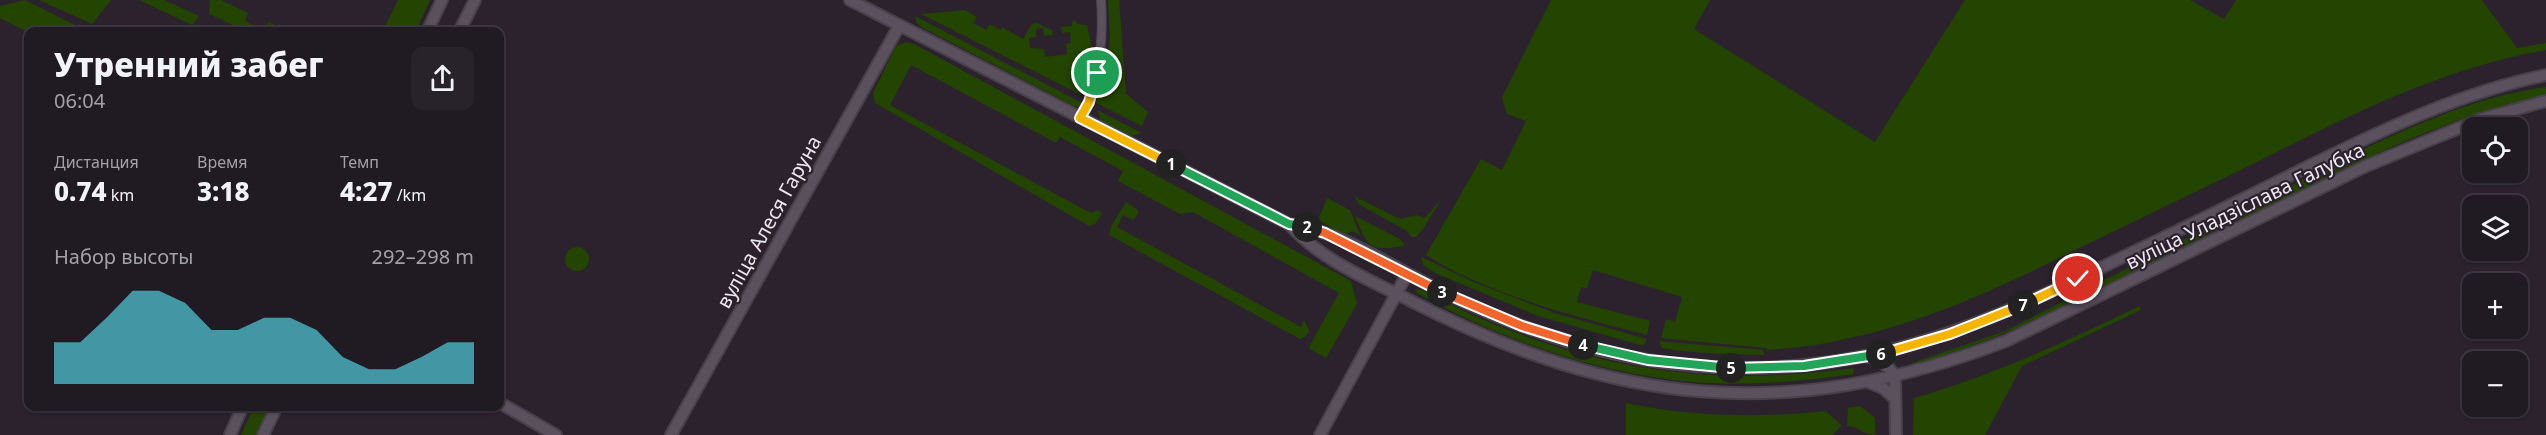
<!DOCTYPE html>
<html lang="ru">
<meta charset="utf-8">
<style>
body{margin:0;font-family:"Noto Sans",sans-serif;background:#28232a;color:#f1f3f6;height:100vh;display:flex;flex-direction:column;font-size:22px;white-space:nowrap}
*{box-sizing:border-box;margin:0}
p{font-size:20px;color:#a2a1a5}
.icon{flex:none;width:33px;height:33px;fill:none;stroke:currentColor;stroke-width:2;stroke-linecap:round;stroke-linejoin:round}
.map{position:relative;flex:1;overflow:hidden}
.panel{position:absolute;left:24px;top:27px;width:480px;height:384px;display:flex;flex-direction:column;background:#201a22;border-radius:12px;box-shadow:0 2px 4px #0004,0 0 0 2px #3d3840}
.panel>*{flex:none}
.fabs{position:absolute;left:2462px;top:117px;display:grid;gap:12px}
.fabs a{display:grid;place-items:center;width:66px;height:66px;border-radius:12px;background:#201a22;box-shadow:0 2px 4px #0004,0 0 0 2px #3d3840;font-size:30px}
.pin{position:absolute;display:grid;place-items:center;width:51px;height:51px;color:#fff;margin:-26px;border:3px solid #fff;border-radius:50%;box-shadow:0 2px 6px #0007}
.km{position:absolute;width:30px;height:30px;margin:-15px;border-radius:50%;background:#222;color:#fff;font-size:16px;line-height:30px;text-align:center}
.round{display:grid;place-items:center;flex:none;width:63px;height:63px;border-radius:12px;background:#28232a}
.overview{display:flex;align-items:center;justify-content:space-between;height:102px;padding:0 30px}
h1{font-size:33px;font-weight:800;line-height:45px}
.metrics{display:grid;grid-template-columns:repeat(3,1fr);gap:9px;height:102px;padding:6px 30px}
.metrics div{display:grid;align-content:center}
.metrics b{font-size:26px;font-weight:800}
.metrics small{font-size:16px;font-weight:400}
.metrics p{font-size:16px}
.chart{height:168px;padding:12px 30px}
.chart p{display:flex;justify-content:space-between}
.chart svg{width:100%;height:108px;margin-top:6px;fill:#53cbdb;opacity:.7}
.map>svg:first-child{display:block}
</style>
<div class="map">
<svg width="2546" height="435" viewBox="0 0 2546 435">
<rect width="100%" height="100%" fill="#2b222e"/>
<path fill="#234501" d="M25 0 85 30 28 32 0 18V6Z
M39 0H111L92 24Z
M139 0H164L199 16 192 25Z
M210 0H221L248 13 245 21 264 30 268 22 288 31H246L209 14Z
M398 0H430L416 31H383Z
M1108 0H1119L1126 94 1148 112 1142 126 1096 103 1106 68 1110 38Z
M1551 0H1710L1694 29 1875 142 1965 0H2190L2224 19 2236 0H2482L2517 48 2546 43V50C2442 68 2348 116 2255 163 2191 194 2127 225 2063 256 1969 303 1873 344 1767 350L1766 348 1661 338 1666 319 1675 322 1682 297 1593 270 1587 288 1581 287 1577 302 1650 321 1647 335C1577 317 1486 294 1426 255L1481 159 1502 170 1526 121 1507 114 1502 97Z
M965 10 977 17 973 23 986 30 990 24 1000 30 1002 27 1023 39 1032 24 1036 23 1052 30 1053 35 1044 36 1043 28 1036 29V37L1029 38 1030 48 1044 49 1045 57 1067 54 1066 44 1071 43 1070 32 1062 33 1061 27 1072 26V21H1076L1077 24 1087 25 1091 44 1081 95 921 14Z
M915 16 1082 103 1079 107 1074 106 921 27 916 22Z
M906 42 914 44 1351 281 1357 304 1326 358 1310 349V345L1339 293 1193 212 1180 214 1118 181 1123 171 1060 137 1056 143 911 65 890 105 1087 211 1092 213 1097 210 1102 213 1096 223 1089 226 875 103 873 93 896 46Z
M2546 87V96C2436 119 2339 171 2240 221L2237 214 2251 206C2340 162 2446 100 2546 87Z
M1097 110 1142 133 1130 136 1101 121Z
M1354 196 1400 219 1417 215 1425 218 1442 198 1423 229 1416 237H1412L1407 231 1360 205Z
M1327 198 1350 210 1360 235 1352 231 1345 235 1318 220Z
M1126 202 1138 210V214L1133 220 1123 215 1117 227 1301 327 1304 320 1309 330 1306 336 1300 339 1109 235 1111 226Z
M1355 216 1400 239 1405 246C1369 251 1369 249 1355 216Z
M2220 221 2224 228C2122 279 2022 334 1912 365V363L2005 331Z
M565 259a12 12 0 1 1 24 0a12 12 0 1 1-24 0Z
M1421 257 1476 283 1555 313 1647 339 1644 345H1640L1538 316 1435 273 1423 265Z
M1415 289C1430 290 1450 304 1464 311 1485 321 1507 329 1528 337 1634 376 1742 384 1853 368L1854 374C1805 381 1757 385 1708 383 1607 377 1504 342 1417 293Z
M2139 306 2141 310 2022 366 1985 435H1913L1914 398C1993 375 2066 342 2139 306Z
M1659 341 1763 350 1764 355C1730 354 1696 354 1662 348Z
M1626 403C1693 417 1757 418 1826 411L1842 426 1832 435H1626Z
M1860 406 1875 418V435C1863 435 1859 426 1847 426L1848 408Z
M254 407H271L257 435H241Z"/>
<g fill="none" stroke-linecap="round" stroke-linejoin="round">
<defs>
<path id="street" d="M1080 118C1099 82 1104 41 1101 0"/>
<path id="secondary" d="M850 0 1289 224C1344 232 1393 268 1443 292 1527 333 1619 363 1714 367 1870 376 1989 323 2125 256 2186 227 2247 197 2307 167 2384 129 2462 92 2546 75
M427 32 442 0
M459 32 475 0
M1289 224C1319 259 1370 280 1411 301 1616 406 1788 424 2006 341L2366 166 2481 119 2546 101
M1869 357C1881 359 1889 366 1895 377L1896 435
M1868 382 1883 388 1892 396
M500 403 556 435
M230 435 243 406
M263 435 277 406
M671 435 899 26
M1320 435 1407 274"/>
</defs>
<use href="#street" stroke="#48404a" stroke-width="10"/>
<use href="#secondary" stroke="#48404a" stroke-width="14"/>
<use href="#street" stroke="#5a505e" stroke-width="8"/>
<use href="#secondary" stroke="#5a505e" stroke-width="10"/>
</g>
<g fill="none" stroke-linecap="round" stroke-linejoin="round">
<defs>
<path id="split-1" d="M1097 73 1089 102 1080 118 1171 164"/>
<path id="split-2" d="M1171 164 1289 224 1307 227"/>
<path id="split-3" d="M1307 227 1325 233 1442 292"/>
<path id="split-4" d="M1442 292 1522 326 1583 345"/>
<path id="split-5" d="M1583 345 1648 360 1731 368"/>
<path id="split-6" d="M1731 368 1804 366 1881 354"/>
<path id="split-7" d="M1881 354 1950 334 2023 305"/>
<path id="split-8" d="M2023 305 2078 279"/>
</defs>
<use href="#split-1" stroke="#fff" stroke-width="12"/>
<use href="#split-2" stroke="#fff" stroke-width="12"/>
<use href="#split-3" stroke="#fff" stroke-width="12"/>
<use href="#split-4" stroke="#fff" stroke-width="12"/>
<use href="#split-5" stroke="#fff" stroke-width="12"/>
<use href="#split-6" stroke="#fff" stroke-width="12"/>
<use href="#split-7" stroke="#fff" stroke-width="12"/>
<use href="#split-8" stroke="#fff" stroke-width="12"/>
<use href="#split-1" stroke="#f5b400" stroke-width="8"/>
<use href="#split-2" stroke="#22a559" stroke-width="8"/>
<use href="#split-3" stroke="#f0652b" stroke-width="8"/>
<use href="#split-4" stroke="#f0652b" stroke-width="8"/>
<use href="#split-5" stroke="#22a559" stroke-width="8"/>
<use href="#split-6" stroke="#22a559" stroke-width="8"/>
<use href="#split-7" stroke="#f5b400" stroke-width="8"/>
<use href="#split-8" stroke="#f5b400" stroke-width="8"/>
</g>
<g text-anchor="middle" stroke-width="4.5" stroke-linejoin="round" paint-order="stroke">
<g font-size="20" fill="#ece6ee" stroke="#2b222e">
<text transform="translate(2245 206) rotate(-26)" y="7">вуліца Уладзіслава Галубка</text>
<text transform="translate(769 222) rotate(-61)" y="7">вуліца Алеся Гаруна</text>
</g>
</g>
</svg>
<div class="fabs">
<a><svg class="icon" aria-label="locate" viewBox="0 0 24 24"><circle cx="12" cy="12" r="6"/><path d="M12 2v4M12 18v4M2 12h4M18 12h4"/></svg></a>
<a><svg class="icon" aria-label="layers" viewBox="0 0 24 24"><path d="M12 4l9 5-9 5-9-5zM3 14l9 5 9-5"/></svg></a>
<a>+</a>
<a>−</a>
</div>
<div class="pin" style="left:1097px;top:73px;background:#1e9e55"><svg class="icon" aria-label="arrive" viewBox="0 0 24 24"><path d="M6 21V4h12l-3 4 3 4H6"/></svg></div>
<div class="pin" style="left:2078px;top:279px;background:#d93025"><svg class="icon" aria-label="check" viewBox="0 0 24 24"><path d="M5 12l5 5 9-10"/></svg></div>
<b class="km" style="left:1171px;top:164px">1</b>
<b class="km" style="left:1307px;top:227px">2</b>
<b class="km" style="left:1442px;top:292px">3</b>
<b class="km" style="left:1583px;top:345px">4</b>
<b class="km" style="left:1731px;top:368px">5</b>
<b class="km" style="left:1881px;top:354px">6</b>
<b class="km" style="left:2023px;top:305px">7</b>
<section class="panel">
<div class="overview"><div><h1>Утренний забег</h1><p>06:04</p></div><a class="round"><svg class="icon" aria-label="share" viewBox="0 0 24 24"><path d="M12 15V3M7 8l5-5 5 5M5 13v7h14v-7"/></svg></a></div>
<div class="metrics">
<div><p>Дистанция</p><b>0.74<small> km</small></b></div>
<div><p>Время</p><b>3:18</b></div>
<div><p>Темп</p><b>4:27<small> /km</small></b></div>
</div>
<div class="chart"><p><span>Набор высоты</span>292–298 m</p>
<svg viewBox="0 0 160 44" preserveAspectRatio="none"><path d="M0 44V27L10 27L20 17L30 6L40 6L50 11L60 22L70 22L80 17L90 17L100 22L110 33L120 38L130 38L140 33L150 27L160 27V44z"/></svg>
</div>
</section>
</div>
